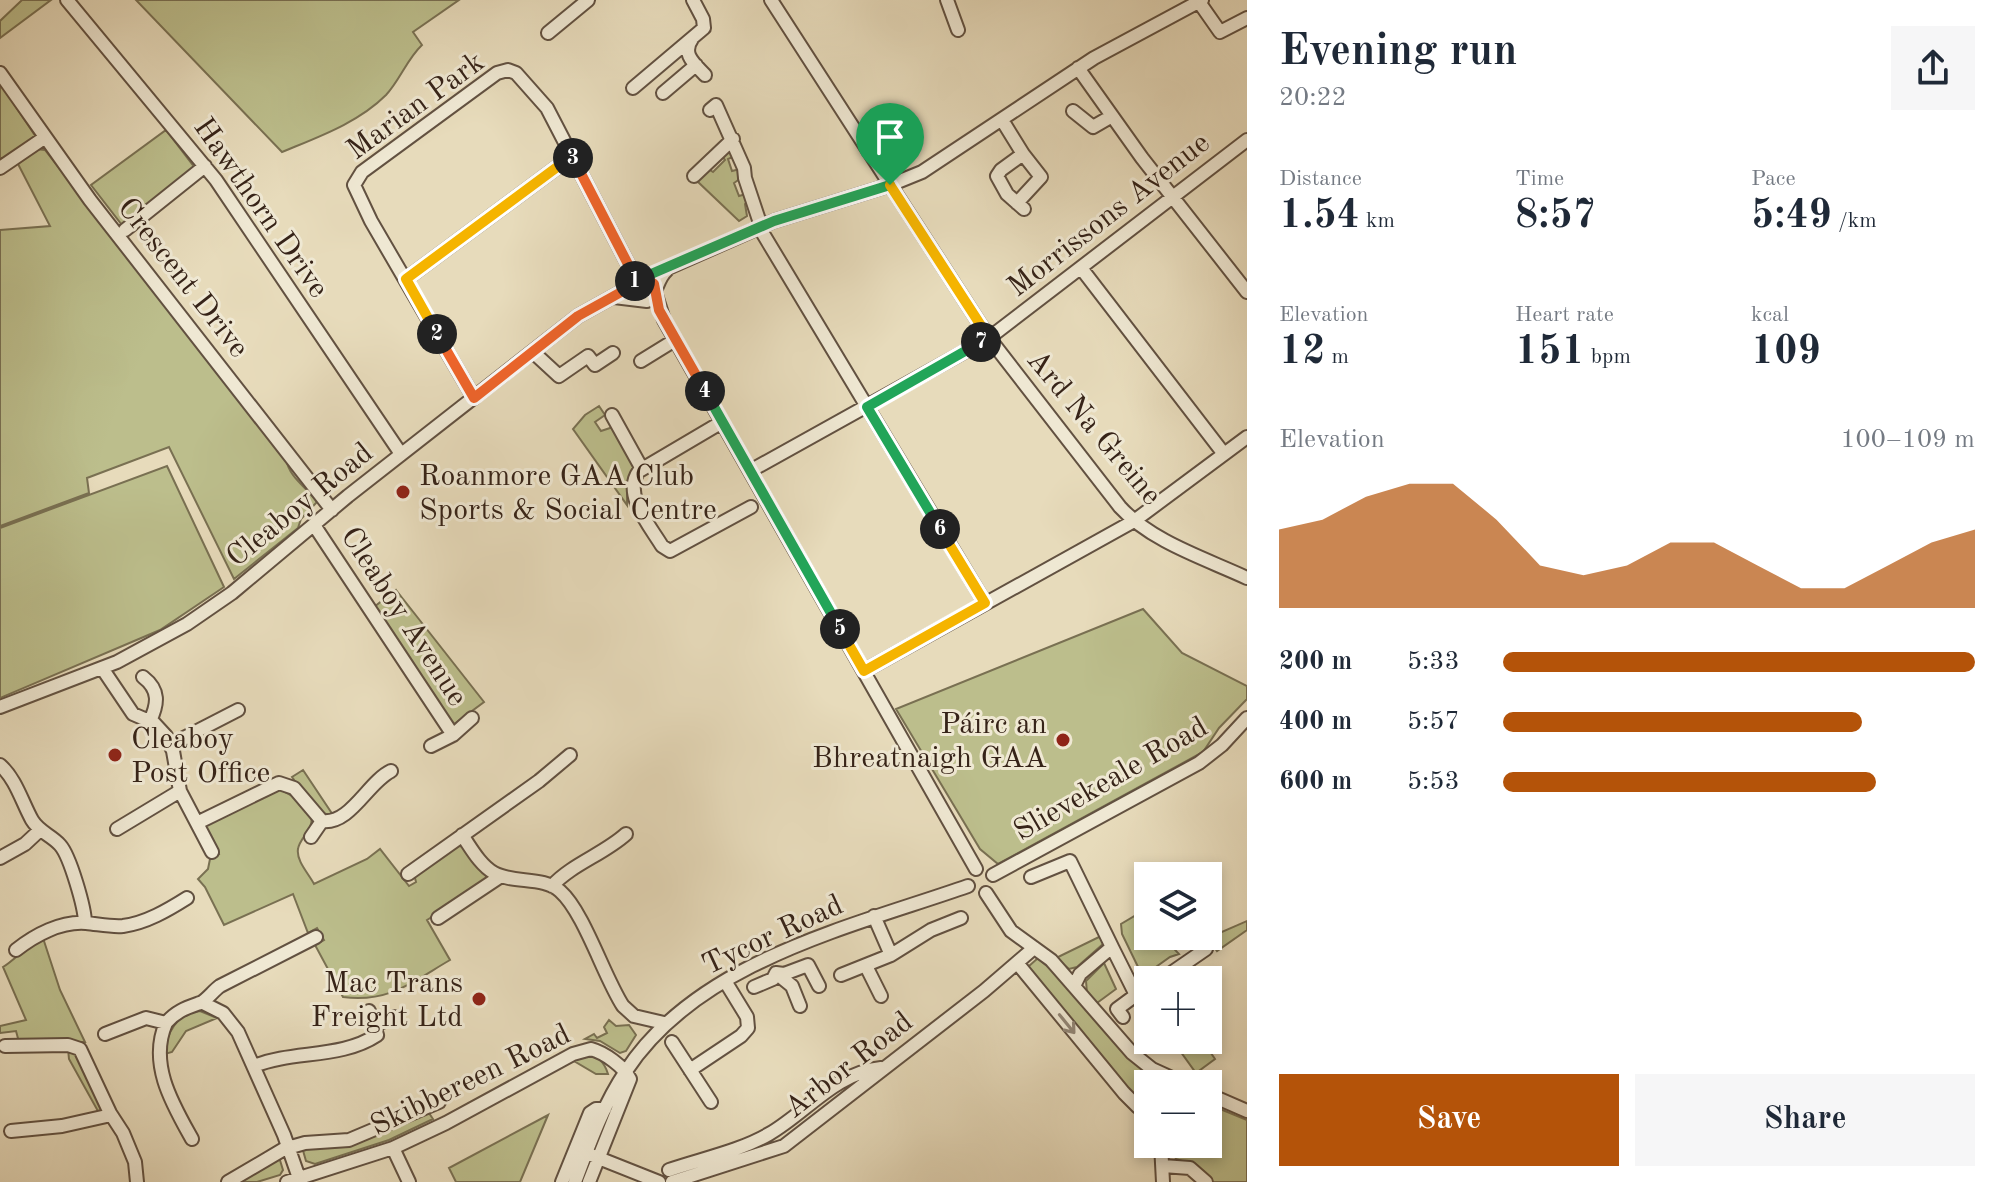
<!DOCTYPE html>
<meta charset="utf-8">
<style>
body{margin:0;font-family:"Old Standard TT",serif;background:#f6f6f7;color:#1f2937;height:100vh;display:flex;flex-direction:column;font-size:30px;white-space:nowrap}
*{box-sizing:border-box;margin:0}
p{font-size:26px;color:#747a83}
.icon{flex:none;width:44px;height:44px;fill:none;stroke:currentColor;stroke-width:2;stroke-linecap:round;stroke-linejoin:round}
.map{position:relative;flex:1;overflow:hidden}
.drawer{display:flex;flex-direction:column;background:#fff;width:760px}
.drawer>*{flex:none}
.controls{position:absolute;left:1134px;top:862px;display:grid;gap:16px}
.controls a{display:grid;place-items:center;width:88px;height:88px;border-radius:0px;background:#fff;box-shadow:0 4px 12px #0003;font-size:40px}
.pin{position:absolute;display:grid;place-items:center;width:68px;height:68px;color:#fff;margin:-82px -34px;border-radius:50% 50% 50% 0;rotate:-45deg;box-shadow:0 0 8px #0007}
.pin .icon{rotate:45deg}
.km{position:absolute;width:40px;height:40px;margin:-20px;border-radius:50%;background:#222;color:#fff;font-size:22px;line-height:40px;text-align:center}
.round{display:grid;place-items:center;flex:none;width:84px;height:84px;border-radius:0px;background:#f6f6f7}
.headline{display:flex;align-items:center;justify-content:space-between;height:136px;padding:0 32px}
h1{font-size:44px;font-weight:700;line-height:60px}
.figures{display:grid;grid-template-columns:repeat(3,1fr);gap:12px;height:136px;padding:8px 32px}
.figures div{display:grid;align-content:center}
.figures b{font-size:40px;font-weight:700}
.figures small{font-size:22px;font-weight:400}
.figures p{font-size:22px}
.chart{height:224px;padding:16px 32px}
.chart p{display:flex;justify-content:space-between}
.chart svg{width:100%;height:144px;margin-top:8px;fill:#b45309;opacity:.7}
.action{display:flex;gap:16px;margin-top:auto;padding:16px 32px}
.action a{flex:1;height:92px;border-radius:0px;background:#b45309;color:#fff;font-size:32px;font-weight:700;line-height:92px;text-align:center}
.action a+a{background:#f6f6f7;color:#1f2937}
ul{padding:0 32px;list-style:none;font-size:26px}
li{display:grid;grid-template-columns:128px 96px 1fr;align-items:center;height:60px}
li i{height:20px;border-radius:10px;background:#b45309}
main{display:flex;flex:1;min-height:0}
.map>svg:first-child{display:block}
</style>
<main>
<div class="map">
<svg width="1247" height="1182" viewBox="0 0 1247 1182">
<rect width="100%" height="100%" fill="#e7dbbb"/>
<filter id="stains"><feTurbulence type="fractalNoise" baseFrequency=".0025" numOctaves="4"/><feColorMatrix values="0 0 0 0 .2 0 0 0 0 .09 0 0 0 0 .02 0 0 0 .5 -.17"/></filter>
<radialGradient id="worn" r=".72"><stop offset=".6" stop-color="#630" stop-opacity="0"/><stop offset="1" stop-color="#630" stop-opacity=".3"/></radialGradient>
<path fill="#bcbe8c" stroke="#797052" stroke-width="2" d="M22 0H51L0 38V21Z
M136 0H459L413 32 422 45C407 59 400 80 386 95 358 123 318 137 282 152Z
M0 83 36 137 8 158H0Z
M166 130 195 168 122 225 91 185Z
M730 148 735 156 728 159 732 171 740 169 741 178 734 183 739 196 746 194 748 201 745 204 747 216 739 221 696 180 703 170 706 173 710 170 713 172 725 160 721 155Z
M35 149 45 150 286 459C290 479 306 486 317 502L301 519 298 528 234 579 169 447 87 478 89 493 0 526V230L50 226 18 164Z
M599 406 605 415 595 422 601 431 613 427 635 468 627 487V505L573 429 585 415Z
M167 466 224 587 160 630 0 698V528Z
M396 590 484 702 453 725 374 607Z
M1143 609 1182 653 1247 686V699L1219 728 1203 752 998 864 980 849 896 709Z
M303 770 333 815C312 815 303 792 292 777Z
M275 787C288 793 319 807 310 827 307 834 299 841 298 849 296 861 309 874 314 884L367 859 380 849 409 886 416 882 414 874 455 845 464 847 487 875 484 884 427 920 450 960C412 982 389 1003 343 997L315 945 324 940 317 928 308 933 293 894 224 925 205 887 198 879 208 869 210 859 219 854 204 824Z
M1143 911 1148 920V936H1162L1179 954 1170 957 1146 974 1141 973 1122 934 1121 924Z
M1247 921V930L1217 951 1208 938Z
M1101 936 1103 944 1077 967 1069 969 1056 958Z
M43 938 60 990 85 1042H19L16 1031 0 1033V1026L26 1020 3 967C16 959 29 943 43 938Z
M1038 958 1066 983 1146 1073 1148 1094 1141 1103 1135 1101 1029 970V966Z
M1104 963 1116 989 1097 1003 1087 993 1086 981Z
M200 1011 217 1018 186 1031 172 1052 165 1054C166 1033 177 1013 200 1011Z
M609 1020 616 1026 629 1025 636 1035 626 1051 620 1053 600 1041 585 1039 594 1034 597 1038 607 1033 604 1027Z
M1175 1040H1202L1215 1059 1196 1073 1173 1041Z
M68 1049 75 1050 103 1111 99 1113 69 1059Z
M585 1055C598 1056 604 1061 608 1074H596L574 1061Z
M1208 1104 1247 1120V1182H1211L1198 1166 1176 1159 1169 1144H1208Z
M429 1113 433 1119 389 1140 315 1164 306 1161 302 1147 352 1145Z
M548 1115 520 1182H456L449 1168Z
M279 1157 283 1170 280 1175 257 1182H235Z"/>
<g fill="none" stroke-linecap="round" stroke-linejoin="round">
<defs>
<path id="minor" d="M67 0 216 180 401 454
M771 0 989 338 1120 507C1152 542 1204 558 1247 578
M947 0 958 30
M1199 2 1220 32 1247 18
M548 33 588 0
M692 39C681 54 695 64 705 75
M1078 68 1142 158 1247 292
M0 73 90 200 332 510
M633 88 704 28 703 19 693 0
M663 93 696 65
M710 110 716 105 744 168 745 178 761 226
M1073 111 1093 127 1112 116
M1002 120 1023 154 1001 170 997 176 1007 194 1024 209
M0 168 44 138
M694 176 733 139
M1017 203 1041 177 1023 154
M759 227 985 603
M125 230 205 166
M1081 268 1224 454
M406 279 572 156
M655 292 664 320 976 869
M614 297 647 301C658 294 656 279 667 270
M533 352 559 376 588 356 595 365 613 353
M641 361 675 340
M474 398 371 221 354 185 362 172 497 73 508 70 516 73 547 108 630 268 632 283
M612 415 642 469
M722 422 639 471C622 494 650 526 662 546L670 551 751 507
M750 471 989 338 1247 140
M314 525 453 735
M102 668 133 714 154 723 166 736 173 751 180 791 212 852
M864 671 1134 521 1247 437
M143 677C160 690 158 704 150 721
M0 707 117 662 187 624 232 593 348 496 578 316 623 291 637 279 657 273 774 221 890 185 922 172 1094 58 1202 0
M170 745 238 710
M431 746 453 735 472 718
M0 765C16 779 22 802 32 820 39 832 51 835 60 845 70 856 85 908 85 923
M197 823 279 783 294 788 322 821
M117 829 180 791
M462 835C471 848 480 865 494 873 514 884 543 876 560 891 584 912 604 977 623 1006L634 1016 664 1023
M311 837 322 821C350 825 368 782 391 771
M0 858 25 844 40 830
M408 874 539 781 570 755
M993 875 1199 763 1222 745 1247 718
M1031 877 1070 861 1112 947
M552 886C572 864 604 854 626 834
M986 893 1011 931 1051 960 1132 1053 1152 1069 1185 1084
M874 916 891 955 931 930 961 918
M438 918 501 876
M16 950C35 935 61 921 86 923 98 924 110 927 123 926 146 923 168 910 187 898
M1018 964 1124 1093 1138 1107 1148 1112
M866 966 881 996
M776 973 792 986 800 1006
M841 975 891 955
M1161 980 1206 949
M1074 986 1080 974 1112 947 1136 995 1148 989
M754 987 773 979 776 973 784 974 808 965 819 986
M203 1003 223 1013 238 1032 284 1135 299 1178
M1123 1017 1117 1009 1136 995
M166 1023C148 1064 173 1105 192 1139
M373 1026 394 1017
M105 1034 146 1018 166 1023C176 1011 186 1008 200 1003 206 1001 213 991 220 986L316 937
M672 1042 711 1102
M5 1046 68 1045 80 1049 110 1113 123 1133 135 1162 137 1182
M254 1066C293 1050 341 1059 377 1035L369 1011
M690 1070 741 1036 748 1028 747 1017 725 981
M1208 1094 1247 1111
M11 1131 62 1126 111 1115
M1161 1144 1163 1182
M393 1148 409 1182
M591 1155 659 1182
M1163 1166 1190 1168 1206 1182
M669 1170C701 1159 740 1151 769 1134 807 1112 835 1073 881 1068
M228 1182 284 1149 305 1143 349 1140 439 1102
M287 1182 393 1148 446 1123 573 1054 591 1049C605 1053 623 1066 630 1079L589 1182
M562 1182 590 1113 596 1109H605
M575 1182C589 1145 603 1105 626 1071 698 961 851 927 968 886
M672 1182 784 1146 984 991 1034 948"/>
</defs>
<use href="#minor" stroke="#625141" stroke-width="16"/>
<use href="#minor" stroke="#efe8d3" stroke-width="12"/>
</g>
<defs><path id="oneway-shaft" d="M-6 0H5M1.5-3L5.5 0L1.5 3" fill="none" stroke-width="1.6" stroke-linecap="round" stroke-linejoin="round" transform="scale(2)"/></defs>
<use stroke="#928676" href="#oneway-shaft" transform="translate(1067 1024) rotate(51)"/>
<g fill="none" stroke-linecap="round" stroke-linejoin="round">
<defs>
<path id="split-1" d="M635 281 774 221 890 185"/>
<path id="split-2" d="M437 334 474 398 578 316 623 291 635 281"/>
<path id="split-3" d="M437 334 406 279 572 156 573 158"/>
<path id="split-4" d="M573 158 630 268 654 284 659 310 705 391"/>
<path id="split-5" d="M705 391 840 629"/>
<path id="split-6" d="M840 629 864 671 985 603 940 529"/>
<path id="split-7" d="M940 529 867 407 981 342"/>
<path id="split-8" d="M890 185 989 338 981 342"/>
</defs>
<use href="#split-1" stroke="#fff" stroke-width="16"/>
<use href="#split-2" stroke="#fff" stroke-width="16"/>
<use href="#split-3" stroke="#fff" stroke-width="16"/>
<use href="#split-4" stroke="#fff" stroke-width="16"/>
<use href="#split-5" stroke="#fff" stroke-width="16"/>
<use href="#split-6" stroke="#fff" stroke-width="16"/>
<use href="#split-7" stroke="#fff" stroke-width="16"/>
<use href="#split-8" stroke="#fff" stroke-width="16"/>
<use href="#split-1" stroke="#22a559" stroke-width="10"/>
<use href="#split-2" stroke="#f0652b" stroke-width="10"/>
<use href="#split-3" stroke="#f5b400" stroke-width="10"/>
<use href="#split-4" stroke="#f0652b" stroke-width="10"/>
<use href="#split-5" stroke="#22a559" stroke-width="10"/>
<use href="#split-6" stroke="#f5b400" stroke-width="10"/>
<use href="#split-7" stroke="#22a559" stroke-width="10"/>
<use href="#split-8" stroke="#f5b400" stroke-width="10"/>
</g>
<g fill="#8f2418" stroke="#efe8d3" stroke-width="3">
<circle cx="403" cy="492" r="8"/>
<circle cx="1063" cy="740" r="8"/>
<circle cx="115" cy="755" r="8"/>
<circle cx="479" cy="999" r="8"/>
</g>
<g text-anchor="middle" stroke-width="6" stroke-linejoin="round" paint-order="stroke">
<g font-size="30" fill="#362318" stroke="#efe8d3">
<text transform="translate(415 105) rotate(-36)" y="10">Marian Park</text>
<text transform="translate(262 207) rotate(55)" y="10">Hawthorn Drive</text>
<text transform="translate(1108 214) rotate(-38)" y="10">Morrissons Avenue</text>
<text transform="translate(184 277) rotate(52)" y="10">Crescent Drive</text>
<text transform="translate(1095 427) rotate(50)" y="10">Ard Na Greine</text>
<text transform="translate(299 504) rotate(-39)" y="10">Cleaboy Road</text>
<text transform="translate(405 616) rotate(57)" y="10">Cleaboy Avenue</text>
<text transform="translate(1110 778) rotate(-30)" y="10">Slievekeale Road</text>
<text transform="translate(772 934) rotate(-25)" y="10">Tycor Road</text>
<text transform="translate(848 1064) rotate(-38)" y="10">Arbor Road</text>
<text transform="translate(470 1079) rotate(-26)" y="10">Skibbereen Road</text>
</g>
<g font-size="30" fill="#362318" stroke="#efe8d3" text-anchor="start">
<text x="419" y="485">Roanmore GAA Club<tspan x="419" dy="34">Sports &amp; Social Centre</tspan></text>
<text x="1047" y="733" text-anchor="end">Páirc an<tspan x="1047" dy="34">Bhreatnaigh GAA</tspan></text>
<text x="131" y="748">Cleaboy<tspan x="131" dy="34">Post Office</tspan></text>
<text x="463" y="992" text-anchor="end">Mac Trans<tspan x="463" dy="34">Freight Ltd</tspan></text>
</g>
</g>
<rect width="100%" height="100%" filter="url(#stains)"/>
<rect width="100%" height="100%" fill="url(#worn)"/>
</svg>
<div class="controls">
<a><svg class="icon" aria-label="layers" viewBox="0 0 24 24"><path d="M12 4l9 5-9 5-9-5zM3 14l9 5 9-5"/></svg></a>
<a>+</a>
<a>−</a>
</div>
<div class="pin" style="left:890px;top:185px;background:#1e9e55"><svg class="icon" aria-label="arrive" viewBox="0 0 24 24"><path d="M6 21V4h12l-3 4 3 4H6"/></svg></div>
<b class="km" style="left:635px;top:281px">1</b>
<b class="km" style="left:437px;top:334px">2</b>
<b class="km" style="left:573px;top:158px">3</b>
<b class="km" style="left:705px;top:391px">4</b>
<b class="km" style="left:840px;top:629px">5</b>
<b class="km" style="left:940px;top:529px">6</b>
<b class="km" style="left:981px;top:342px">7</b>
</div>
<section class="drawer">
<div class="headline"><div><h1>Evening run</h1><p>20:22</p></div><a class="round"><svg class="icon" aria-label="share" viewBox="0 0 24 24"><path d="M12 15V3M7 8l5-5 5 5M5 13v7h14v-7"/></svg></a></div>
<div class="figures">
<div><p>Distance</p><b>1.54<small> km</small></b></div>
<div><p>Time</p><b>8:57</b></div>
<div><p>Pace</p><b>5:49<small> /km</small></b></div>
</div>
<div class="figures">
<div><p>Elevation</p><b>12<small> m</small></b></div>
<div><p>Heart rate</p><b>151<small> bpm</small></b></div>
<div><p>kcal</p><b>109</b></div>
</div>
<div class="chart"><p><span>Elevation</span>100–109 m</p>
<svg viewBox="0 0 160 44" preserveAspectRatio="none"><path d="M0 44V20L10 17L20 10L30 6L40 6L50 17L60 31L70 34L80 31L90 24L100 24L110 31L120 38L130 38L140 31L150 24L160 20V44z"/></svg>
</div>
<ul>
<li><b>200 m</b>5:33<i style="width:100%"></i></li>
<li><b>400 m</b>5:57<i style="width:76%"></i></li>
<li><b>600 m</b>5:53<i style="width:79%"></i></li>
</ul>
<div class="action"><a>Save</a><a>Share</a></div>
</section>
</main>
